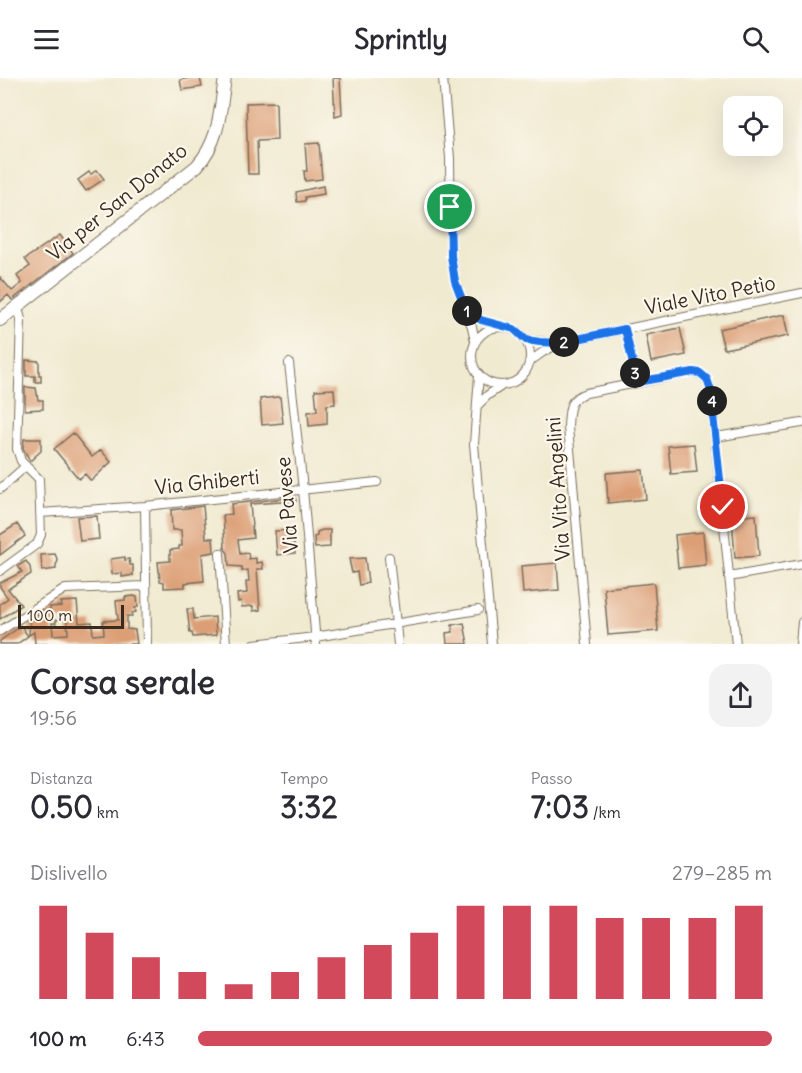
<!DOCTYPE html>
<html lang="it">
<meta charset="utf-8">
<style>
body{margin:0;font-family:Delius,sans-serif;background:#f2f2f3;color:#2b2b33;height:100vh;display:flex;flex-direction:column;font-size:22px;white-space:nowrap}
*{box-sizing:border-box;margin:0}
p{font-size:20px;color:#7c7c81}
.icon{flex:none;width:33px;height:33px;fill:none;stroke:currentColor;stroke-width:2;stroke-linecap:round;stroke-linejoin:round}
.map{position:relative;height:566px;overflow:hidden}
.details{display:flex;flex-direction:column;background:#fff;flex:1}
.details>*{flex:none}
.tools{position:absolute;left:723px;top:18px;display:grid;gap:12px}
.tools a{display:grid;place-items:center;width:60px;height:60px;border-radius:12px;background:#fff;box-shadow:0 6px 24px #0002;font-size:30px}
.scale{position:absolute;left:18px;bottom:15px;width:106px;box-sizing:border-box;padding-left:6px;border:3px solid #3b2a1e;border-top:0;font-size:16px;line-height:21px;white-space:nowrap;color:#3b2a1e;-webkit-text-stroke:4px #fbf7ec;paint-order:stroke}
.pin{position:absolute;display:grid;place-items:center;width:51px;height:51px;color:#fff;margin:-26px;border:3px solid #fff;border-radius:50%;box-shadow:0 2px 6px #0007}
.km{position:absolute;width:30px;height:30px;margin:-15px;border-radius:50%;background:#222;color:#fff;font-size:16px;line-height:30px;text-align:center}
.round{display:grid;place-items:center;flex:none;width:63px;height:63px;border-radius:18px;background:#f2f2f3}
.headline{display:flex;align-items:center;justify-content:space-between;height:102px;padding:0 30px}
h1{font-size:33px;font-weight:800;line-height:45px}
.metrics{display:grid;grid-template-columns:repeat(3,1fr);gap:9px;height:102px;padding:6px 30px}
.metrics div{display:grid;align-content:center}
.metrics b{font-size:30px;font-weight:800}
.metrics small{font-size:16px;font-weight:400}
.metrics p{font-size:16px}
.chart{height:168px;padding:12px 30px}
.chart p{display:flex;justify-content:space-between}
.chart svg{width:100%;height:108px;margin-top:6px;stroke:#d1495b;stroke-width:6}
ul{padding:0 30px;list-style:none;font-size:20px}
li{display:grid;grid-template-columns:96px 72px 1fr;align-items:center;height:45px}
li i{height:15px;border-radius:8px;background:#d1495b}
header{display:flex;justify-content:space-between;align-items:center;height:78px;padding:0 30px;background:#fff;font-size:27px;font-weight:800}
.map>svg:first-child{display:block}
</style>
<header><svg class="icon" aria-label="menu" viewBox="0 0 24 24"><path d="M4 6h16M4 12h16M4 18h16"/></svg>Sprintly<svg class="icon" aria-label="search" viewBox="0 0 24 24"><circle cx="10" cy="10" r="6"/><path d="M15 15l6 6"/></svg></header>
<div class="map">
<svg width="802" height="566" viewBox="0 0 802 566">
<rect width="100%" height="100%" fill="#fbf7ec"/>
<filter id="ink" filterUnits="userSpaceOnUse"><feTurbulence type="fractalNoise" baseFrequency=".0167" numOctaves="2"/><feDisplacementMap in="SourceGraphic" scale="12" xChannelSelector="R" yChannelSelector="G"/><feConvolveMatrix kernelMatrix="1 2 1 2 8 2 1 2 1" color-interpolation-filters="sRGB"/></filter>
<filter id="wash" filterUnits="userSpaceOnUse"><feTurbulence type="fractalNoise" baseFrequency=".008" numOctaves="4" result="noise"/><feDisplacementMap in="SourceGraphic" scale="24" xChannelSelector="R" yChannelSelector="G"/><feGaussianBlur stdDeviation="1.35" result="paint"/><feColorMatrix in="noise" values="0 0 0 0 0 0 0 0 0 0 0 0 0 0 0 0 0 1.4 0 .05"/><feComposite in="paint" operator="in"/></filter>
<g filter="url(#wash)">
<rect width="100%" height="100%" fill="#f0ead0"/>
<g id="blocks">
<path fill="#dc9e75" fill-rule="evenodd" d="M189 0H200L202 9 182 12 180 2Z
M333 0H340L342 36 335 38Z
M276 24 277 62 257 63 258 96H248L246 25Z
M319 65 322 101 305 103 304 93H307L305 66Z
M97 92 104 101 86 113 78 102 89 94 91 96Z
M323 108 324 116 305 119V123L297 124 296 114Z
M60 157 73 175 12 222 8 217 0 224V199L12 213 22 205 17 198 30 188 25 181Z
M784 237 788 258 724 271 719 251Z
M680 250 686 277 651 284 646 257Z
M26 282 39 283V297H41V304H35V298H26Z
M25 309 36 310 38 322H43V331L25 332Z
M334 311 335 326 327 327V346L309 348 308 334 317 333 315 312Z
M277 319H280L283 345 262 347 260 321Z
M73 355 92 379 101 372 111 384 91 403 85 396 79 401 54 371Z
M24 361H41V373L30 383 23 370Z
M694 366 697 394 671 396 668 368Z
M643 392 646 421 608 425 606 395Z
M295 419 296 423 250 426 253 460 238 462 240 476 248 475 249 481 256 480V485L262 484 263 491H257L260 532 253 533V528L242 529 241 523 238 524 237 516 247 515 246 504 249 503 248 492 242 493V489L229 488 228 475 224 470H225L223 437 232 436 231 426Z
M203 428 206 460H213L214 474 202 476 204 503 185 505V509L164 510V504L160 503 158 484 170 483V472L179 471V468H182L181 452H172L171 432Z
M756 437 759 478 735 480 732 439Z
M97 438 99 461 80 463 77 439Z
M17 446 25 458 0 477V457Z
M292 452 295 475 277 477 275 453Z
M322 452H330V469L315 470 314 459 317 458V454Z
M703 454 706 487 678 490 675 457Z
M55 476 58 483 56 487V491L42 493 41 477Z
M125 479V482L129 481 130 487H133V497L122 499V495L112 496 111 481Z
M365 480 368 505 359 507 357 494 352 495 349 481Z
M26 483 30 489 31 496 8 511 21 527 0 541V526L8 520 0 509V505L22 494 18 488Z
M557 485 559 512 523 515 521 488Z
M654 505 658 553 608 557 604 510Z
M134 518 137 519 138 529 135 530 136 534 132 535V538H127V551L135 552 137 566H35L34 554 29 557 30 541 39 536 42 537 43 533 50 532V529L62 528 61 524 77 523 79 545 92 544 93 557 104 556 103 543 118 542 116 523 125 522V519ZM67 541 68 556 53 557 52 545H56V542Z
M187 531H193L194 541 215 539 216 557 193 559 192 555H190Z
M464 545 468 566H447L446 555 453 554 452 547Z
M21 548 28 558 17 566H0V563Z"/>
</g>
</g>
<g filter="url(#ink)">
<use href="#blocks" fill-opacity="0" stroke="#7a6d5c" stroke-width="1.5"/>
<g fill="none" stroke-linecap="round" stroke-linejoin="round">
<defs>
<path id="street" d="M443 0 450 80 451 178 455 203 472 249 475 263
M467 232 481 242 497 248
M472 278a29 29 0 1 1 58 0a29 29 0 1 1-58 0Z
M625 251 637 304
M526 262 558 265 802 215
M529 284 543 274 558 266
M289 285 303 411 316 566
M479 297 474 366 492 566
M478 327 488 317 503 307
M716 359 802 345
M0 411 26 388
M145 428 147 566
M40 435 145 428 377 404
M220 475 226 566
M389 479 398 566
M0 493 37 466 41 457 39 401 21 383 17 371 21 241 17 227
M729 499 802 486
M0 553 65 511 145 508
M254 566 315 559 478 532
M587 566 568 349C569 333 568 320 586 315L693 294C704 296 707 300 710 310L736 566
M800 566 802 544"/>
<path id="secondary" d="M0 242 197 88C220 62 220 33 225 0"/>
</defs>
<use href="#street" stroke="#7a6d5c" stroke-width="10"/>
<use href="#secondary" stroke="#7a6d5c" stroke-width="14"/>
<use href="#street" stroke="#fff" stroke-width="8"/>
<use href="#secondary" stroke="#fff" stroke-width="12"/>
</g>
</g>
<g fill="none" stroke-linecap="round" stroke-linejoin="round" filter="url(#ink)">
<defs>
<path id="route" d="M450 129 451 178 455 203 466 232 481 242 514 251 526 262 540 264 558 265 625 251 637 304 693 294 700 295 707 301 710 310 723 429"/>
</defs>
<use href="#route" stroke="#fff" stroke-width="12"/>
<use href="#route" stroke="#1a73e8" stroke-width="8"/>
</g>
<g text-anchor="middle" stroke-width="4.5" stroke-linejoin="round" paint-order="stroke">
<g font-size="20" fill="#3b2a1e" stroke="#fbf7ec">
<text transform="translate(117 124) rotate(-39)" y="7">Via per San Donato</text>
<text transform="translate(710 217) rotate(-11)" y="7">Viale Vito Petìo</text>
<text transform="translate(207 404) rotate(-6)" y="7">Via Ghiberti</text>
<text transform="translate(558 411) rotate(-94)" y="7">Via Vito Angelini</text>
<text transform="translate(287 427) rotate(-95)" y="7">Via Pavese</text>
</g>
</g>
</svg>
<div class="tools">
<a><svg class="icon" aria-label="locate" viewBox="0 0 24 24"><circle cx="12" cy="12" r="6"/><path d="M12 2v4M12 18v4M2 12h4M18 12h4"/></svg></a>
</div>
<div class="scale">100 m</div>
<div class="pin" style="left:450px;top:129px;background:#1e9e55"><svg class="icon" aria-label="arrive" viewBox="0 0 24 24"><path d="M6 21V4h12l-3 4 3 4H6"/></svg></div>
<div class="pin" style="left:723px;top:429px;background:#d93025"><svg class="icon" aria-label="check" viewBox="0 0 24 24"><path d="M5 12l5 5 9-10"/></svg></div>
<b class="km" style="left:467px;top:233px">1</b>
<b class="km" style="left:564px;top:264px">2</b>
<b class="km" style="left:635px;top:295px">3</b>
<b class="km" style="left:712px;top:323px">4</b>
</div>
<section class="details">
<div class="headline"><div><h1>Corsa serale</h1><p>19:56</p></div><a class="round"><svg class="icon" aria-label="share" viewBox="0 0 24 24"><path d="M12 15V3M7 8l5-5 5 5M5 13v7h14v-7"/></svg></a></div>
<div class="metrics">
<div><p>Distanza</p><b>0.50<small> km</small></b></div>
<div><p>Tempo</p><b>3:32</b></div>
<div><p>Passo</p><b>7:03<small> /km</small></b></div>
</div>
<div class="chart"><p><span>Dislivello</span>279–285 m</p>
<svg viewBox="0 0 160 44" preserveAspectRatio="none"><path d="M5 44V6M15 44V17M25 44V27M35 44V33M45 44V38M55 44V33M65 44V27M75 44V22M85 44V17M95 44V6M105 44V6M115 44V6M125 44V11M135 44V11M145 44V11M155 44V6"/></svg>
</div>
<ul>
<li><b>100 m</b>6:43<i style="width:100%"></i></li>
</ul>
</section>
